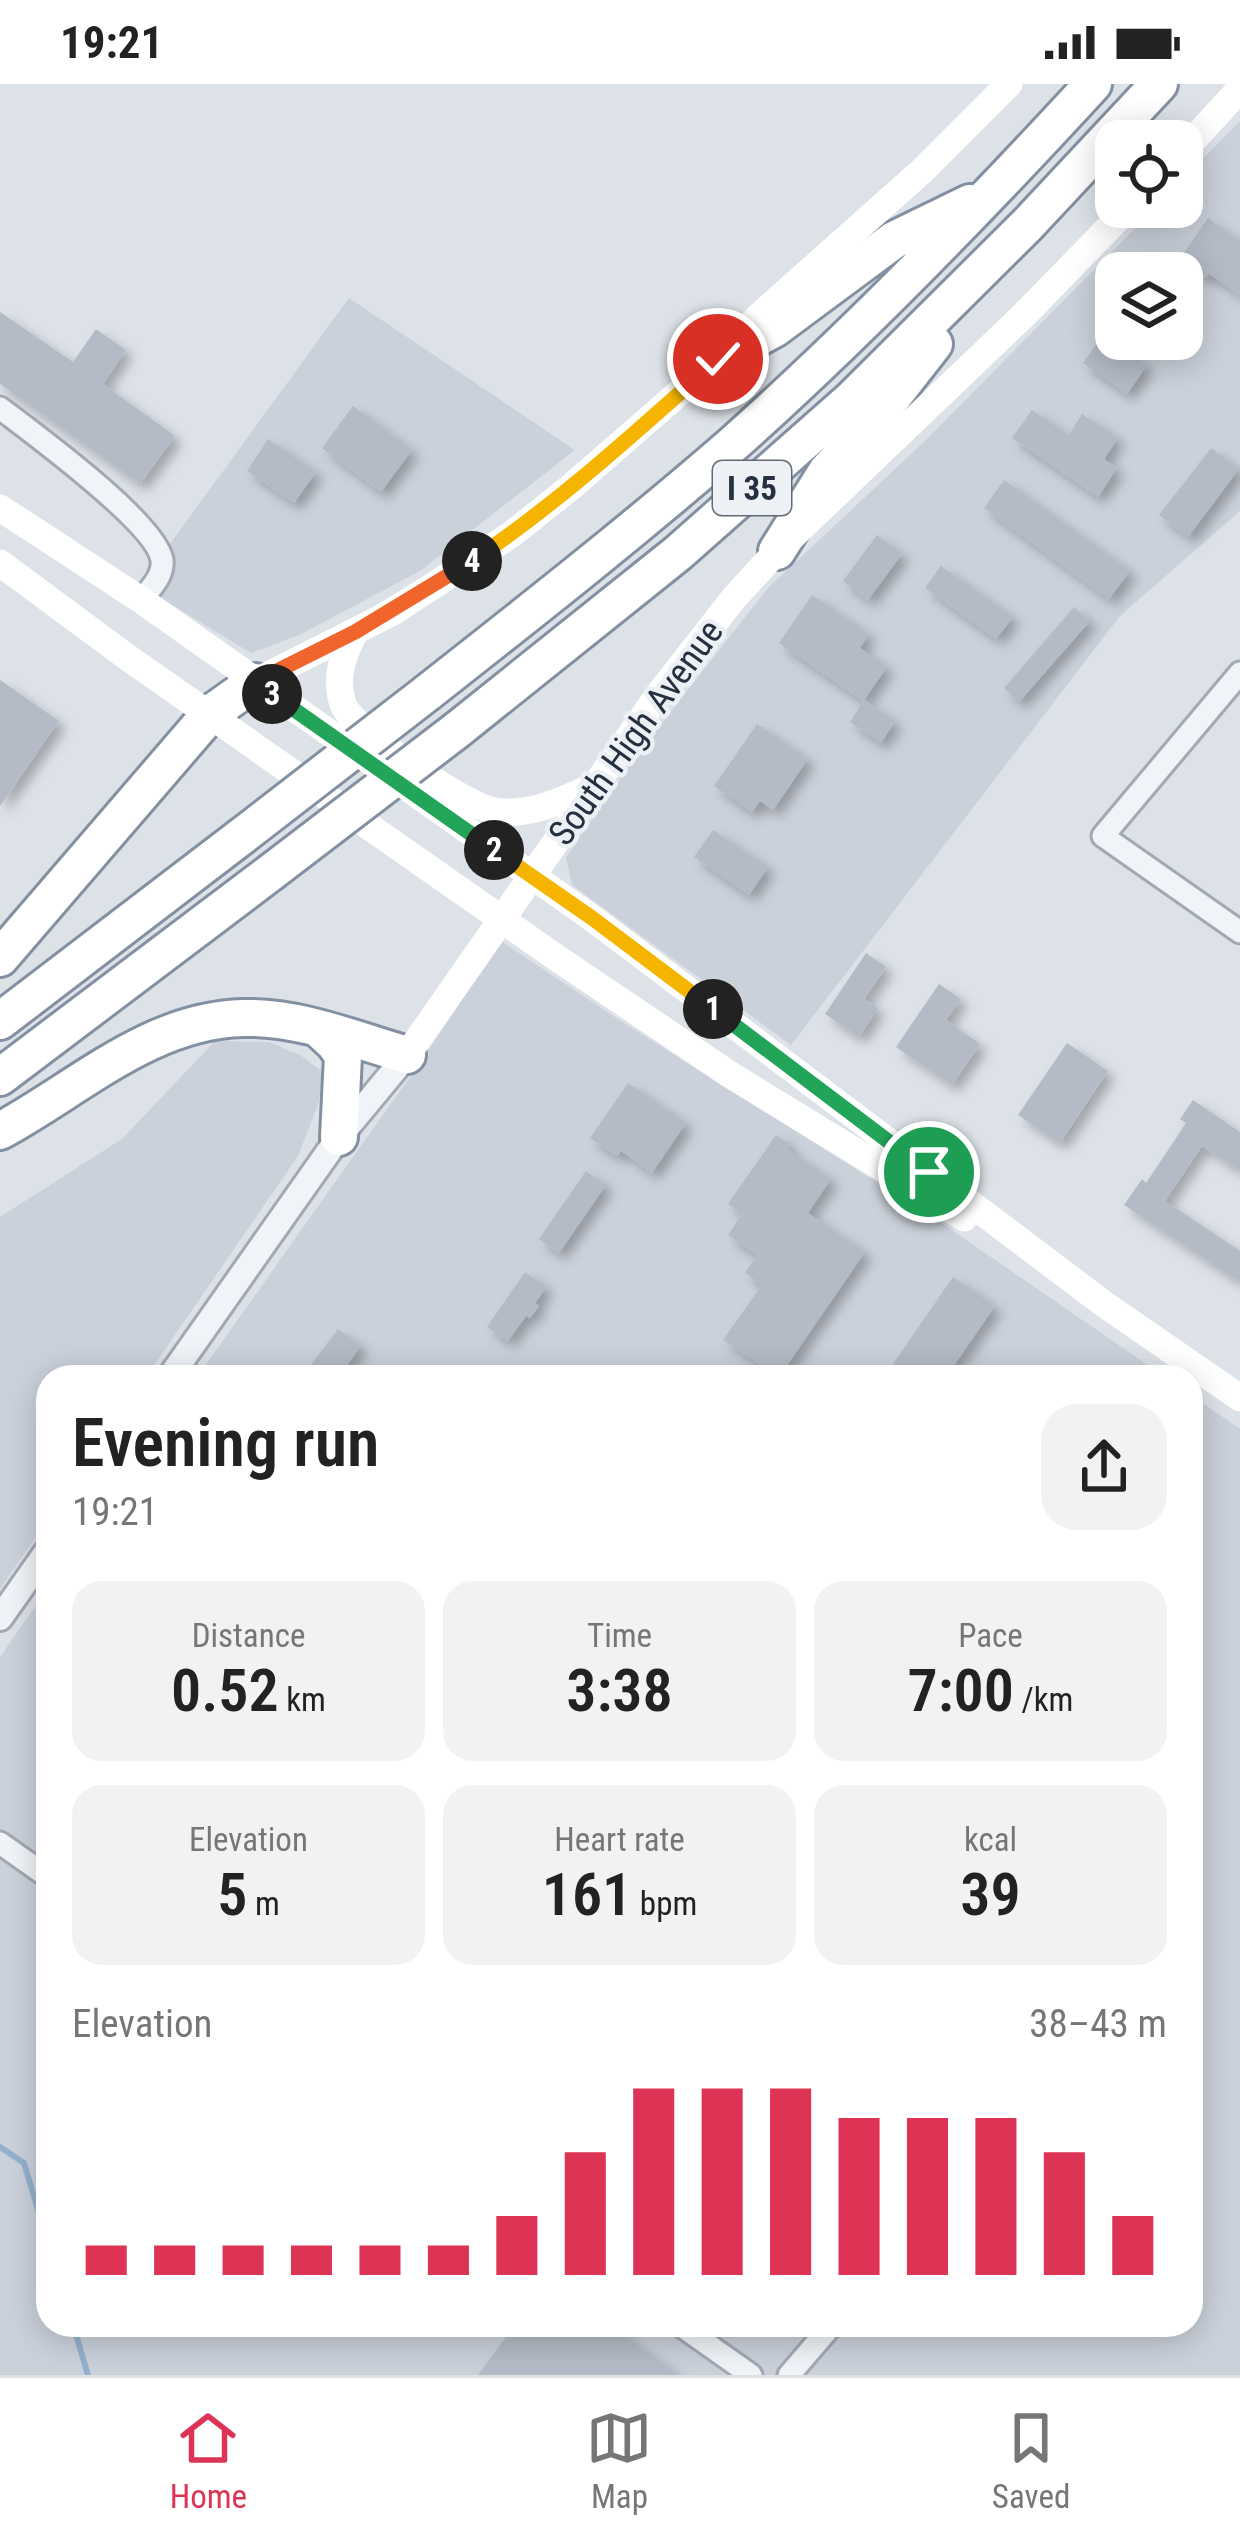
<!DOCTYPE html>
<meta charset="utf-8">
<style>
body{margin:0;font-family:"Roboto Condensed",sans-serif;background:#f2f2f2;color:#222;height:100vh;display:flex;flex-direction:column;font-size:45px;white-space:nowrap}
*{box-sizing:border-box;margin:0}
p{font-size:39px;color:#767676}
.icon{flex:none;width:66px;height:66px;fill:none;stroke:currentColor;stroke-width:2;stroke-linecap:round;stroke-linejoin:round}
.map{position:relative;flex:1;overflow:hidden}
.side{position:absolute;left:36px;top:1281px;width:1167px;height:972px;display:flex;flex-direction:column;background:#fff;border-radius:36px;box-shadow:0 6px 30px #0003}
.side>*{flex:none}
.buttons{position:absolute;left:1095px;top:36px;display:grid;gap:24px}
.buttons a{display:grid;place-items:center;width:108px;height:108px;border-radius:24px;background:#fff;box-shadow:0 6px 30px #0003;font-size:60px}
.pin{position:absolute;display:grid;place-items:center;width:102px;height:102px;color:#fff;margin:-51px;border:6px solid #fff;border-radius:50%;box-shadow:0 3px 12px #0007}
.km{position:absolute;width:60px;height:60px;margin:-30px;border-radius:50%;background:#222;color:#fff;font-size:33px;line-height:60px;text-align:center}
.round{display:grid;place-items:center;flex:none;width:126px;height:126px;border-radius:36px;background:#f2f2f2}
.headline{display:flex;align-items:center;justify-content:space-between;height:204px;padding:0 36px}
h1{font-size:66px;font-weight:600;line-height:90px}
.stats{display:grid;grid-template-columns:repeat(3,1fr);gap:18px;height:204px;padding:12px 36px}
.stats div{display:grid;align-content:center;border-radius:30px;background:#f2f2f2;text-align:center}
.stats b{font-size:60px;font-weight:600}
.stats small{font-size:33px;font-weight:400}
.stats p{font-size:33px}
.chart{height:336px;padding:24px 36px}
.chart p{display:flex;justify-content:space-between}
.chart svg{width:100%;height:216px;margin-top:12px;stroke:#dd3354;stroke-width:6}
.status{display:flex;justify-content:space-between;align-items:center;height:84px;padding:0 60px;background:#fff;direction:ltr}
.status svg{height:33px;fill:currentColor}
.tab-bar{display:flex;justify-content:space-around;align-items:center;height:168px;border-top:3px solid #e0e0e0;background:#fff;font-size:33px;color:#767676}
.tab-bar a{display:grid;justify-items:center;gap:6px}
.tab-bar .current{color:#dd3354}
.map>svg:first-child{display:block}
</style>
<div class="status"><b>19:21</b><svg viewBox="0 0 49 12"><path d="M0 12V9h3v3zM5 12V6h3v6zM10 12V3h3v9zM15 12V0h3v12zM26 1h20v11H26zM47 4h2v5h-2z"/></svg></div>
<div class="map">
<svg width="1240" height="2291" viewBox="0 0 1240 2291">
<defs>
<filter id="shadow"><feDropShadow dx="7" dy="7" stdDeviation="6" flood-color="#0004"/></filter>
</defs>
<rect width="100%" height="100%" fill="#dde2e9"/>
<path fill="#cbd1db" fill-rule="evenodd" d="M1240 37V427L1120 532 791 961 572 801 566 773 636 672 768 504 925 357 1156 123H1182V96ZM1116 189H1182V255H1116Z
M349 214 575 366 420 487 299 551 251 569 140 501Z
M501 857 624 939 943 1140 1165 1293H197L424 973Z
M215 957 269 958 300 971 323 988 318 1021 298 1072 146 1293H48V1435L0 1505V1133L122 1055Z
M1191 1311 1240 1345V2291H0V1573L48 1504V2241H1191Z"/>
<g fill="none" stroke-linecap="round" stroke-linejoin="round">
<path stroke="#94b2cd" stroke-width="6" d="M0 2063 24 2079 48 2159
M73 2241 88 2291"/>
</g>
<path fill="#b4bbc6" filter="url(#shadow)" d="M1208 134 1240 157V211L1209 190 1205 194 1179 176Z
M0 228 73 278 96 245 126 266 103 300 175 352 140 400 0 300Z
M1103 251 1147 281 1127 310 1083 279Z
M353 322 412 366 381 408 322 364Z
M1032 326 1069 351 1082 330 1118 354 1104 375 1117 384 1098 413 1012 354Z
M268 355 316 388 294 419 247 387Z
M1211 364 1239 385 1188 453 1159 431Z
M1004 396 1130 487 1109 515 984 424Z
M877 451 902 470 868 516 843 497Z
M941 482 1013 533 996 555 925 504Z
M812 511 869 550 860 564 887 583 864 616 895 637 881 659 850 638 863 617 779 559Z
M1074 523 1090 537 1019 618 1004 604Z
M0 596 59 637 0 722Z
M757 640 808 675 773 726 760 717 752 728 714 702Z
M713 746 768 783 749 811 694 773Z
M866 869 886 883 864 915 878 924 859 953 825 930Z
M939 900 961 915 946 936 980 960 952 1001 896 963Z
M1067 959 1108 987 1060 1059 1018 1031Z
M628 999 686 1039 652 1089 621 1067 617 1072 590 1054Z
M1193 1016 1240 1048V1087L1202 1062 1165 1117 1240 1167V1198L1124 1121 1142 1095 1146 1099 1186 1039 1180 1035Z
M776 1051 790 1060 787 1065 831 1095 808 1129 865 1168 779 1293 723 1256 762 1201 745 1189 757 1171 728 1151 742 1130 728 1120Z
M586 1087 606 1101 559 1169 539 1155Z
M525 1188 546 1203 535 1219 539 1222 530 1234 526 1232 508 1257 487 1243Z
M953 1193 995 1222 946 1293H912L893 1280Z
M338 1245 361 1262 338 1293H319L308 1285Z
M515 2241H609L679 2291H478Z"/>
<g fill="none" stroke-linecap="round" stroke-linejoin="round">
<defs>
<path id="minor" d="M0 324C34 350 156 439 162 476 164 492 150 505 141 516
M1240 589 1103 752 1240 848
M0 1759 48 1793
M680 2241 751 2291
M789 2291 832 2241"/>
<path id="tertiary" d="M170 1293 339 1053 407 971
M0 1534 48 1466"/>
<path id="motorway" d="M718 275 774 245 894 156 970 119
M777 467 827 387 873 338 934 260
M427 609C530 528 633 447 732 361 859 248 978 125 1093 0
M457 646 678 469 852 315 1028 140 1159 0
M0 874 210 630 255 598
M0 937 242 752
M320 946 335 960 343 972 339 1053
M0 993 270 789
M0 1047C78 1005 150 936 243 934 298 932 355 956 407 971"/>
</defs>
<use href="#minor" stroke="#a2a9b3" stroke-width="27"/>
<use href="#tertiary" stroke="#a2a9b3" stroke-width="30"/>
<use href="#motorway" stroke="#8390a1" stroke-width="42"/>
<use href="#minor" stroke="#f0f3f7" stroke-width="21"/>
<use href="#tertiary" stroke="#f0f3f7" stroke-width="24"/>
<path stroke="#fff" stroke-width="27" d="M1182 68 1240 5
M0 424 141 516 592 834 1104 1220 1240 1314
M0 479 127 573 557 874 729 990 964 1134
M355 548C343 571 334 594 343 620 353 647 465 722 495 727 529 733 563 716 594 702
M255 598 393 528 512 450 571 403 718 275 758 233 923 86 1009 0
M407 971 659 610 734 514 777 467 1026 229 1129 123"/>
<use href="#motorway" stroke="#fff" stroke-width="36"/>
<defs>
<path id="motorway-bridge" d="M242 752 427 609
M270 789 457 646"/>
</defs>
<use href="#motorway-bridge" stroke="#8390a1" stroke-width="42" stroke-linecap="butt"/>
<use href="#motorway-bridge" stroke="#fff" stroke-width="36"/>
</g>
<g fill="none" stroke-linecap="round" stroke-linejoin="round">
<defs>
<path id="split-1" d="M713 925 929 1088"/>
<path id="split-2" d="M494 766 592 834 713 925"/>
<path id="split-3" d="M272 610 494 766"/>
<path id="split-4" d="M272 610 255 598 355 548 472 477"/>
<path id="split-5" d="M472 477C560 418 639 345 718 275"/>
</defs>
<use href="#split-1" stroke="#fff" stroke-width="24"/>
<use href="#split-2" stroke="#fff" stroke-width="24"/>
<use href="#split-3" stroke="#fff" stroke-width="24"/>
<use href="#split-4" stroke="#fff" stroke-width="24"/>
<use href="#split-5" stroke="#fff" stroke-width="24"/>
<use href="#split-1" stroke="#22a559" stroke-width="15"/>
<use href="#split-2" stroke="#f5b400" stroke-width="15"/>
<use href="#split-3" stroke="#22a559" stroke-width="15"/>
<use href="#split-4" stroke="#f0652b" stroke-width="15"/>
<use href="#split-5" stroke="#f5b400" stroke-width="15"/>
</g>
<g text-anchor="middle" stroke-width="9" stroke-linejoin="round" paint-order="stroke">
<rect fill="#edf1f6" stroke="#616a77" stroke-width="3" x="713" y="377" width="78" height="54" rx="9"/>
<g font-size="33" font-weight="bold" fill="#253041">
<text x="752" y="416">I 35</text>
</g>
<g font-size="36" fill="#253041" stroke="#edf1f6">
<text transform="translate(635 648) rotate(-54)" y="13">South High Avenue</text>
</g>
</g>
</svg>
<div class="buttons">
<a><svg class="icon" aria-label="locate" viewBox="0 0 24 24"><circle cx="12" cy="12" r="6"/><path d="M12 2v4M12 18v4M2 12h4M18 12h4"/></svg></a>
<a><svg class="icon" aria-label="layers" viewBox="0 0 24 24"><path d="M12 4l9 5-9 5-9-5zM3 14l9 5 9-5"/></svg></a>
</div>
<div class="pin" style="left:929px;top:1088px;background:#1e9e55"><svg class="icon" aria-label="arrive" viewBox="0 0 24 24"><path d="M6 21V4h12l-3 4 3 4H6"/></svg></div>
<div class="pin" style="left:718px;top:275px;background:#d93025"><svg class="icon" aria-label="check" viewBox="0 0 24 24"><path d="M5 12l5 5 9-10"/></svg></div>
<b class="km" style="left:713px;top:925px">1</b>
<b class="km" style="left:494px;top:766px">2</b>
<b class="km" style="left:272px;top:610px">3</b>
<b class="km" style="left:472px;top:477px">4</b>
<section class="side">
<div class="headline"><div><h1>Evening run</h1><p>19:21</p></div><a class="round"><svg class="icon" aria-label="share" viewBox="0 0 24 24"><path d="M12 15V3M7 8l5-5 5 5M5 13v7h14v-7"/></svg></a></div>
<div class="stats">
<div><p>Distance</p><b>0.52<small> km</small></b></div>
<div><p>Time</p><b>3:38</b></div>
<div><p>Pace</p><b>7:00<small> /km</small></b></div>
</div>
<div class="stats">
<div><p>Elevation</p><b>5<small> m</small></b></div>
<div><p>Heart rate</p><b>161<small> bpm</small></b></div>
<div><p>kcal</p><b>39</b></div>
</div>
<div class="chart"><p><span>Elevation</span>38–43 m</p>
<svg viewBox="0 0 160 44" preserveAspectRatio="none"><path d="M5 44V38M15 44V38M25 44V38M35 44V38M45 44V38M55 44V38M65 44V32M75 44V19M85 44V6M95 44V6M105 44V6M115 44V12M125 44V12M135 44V12M145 44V19M155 44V32"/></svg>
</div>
</section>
</div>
<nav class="tab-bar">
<a class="current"><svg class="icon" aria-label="home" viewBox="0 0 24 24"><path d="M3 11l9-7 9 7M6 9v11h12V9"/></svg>Home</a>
<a><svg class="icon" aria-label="map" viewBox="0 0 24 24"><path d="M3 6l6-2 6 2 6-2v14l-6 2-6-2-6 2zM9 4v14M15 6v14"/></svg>Map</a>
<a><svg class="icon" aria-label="saved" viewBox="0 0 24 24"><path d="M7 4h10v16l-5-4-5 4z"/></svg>Saved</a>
</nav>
